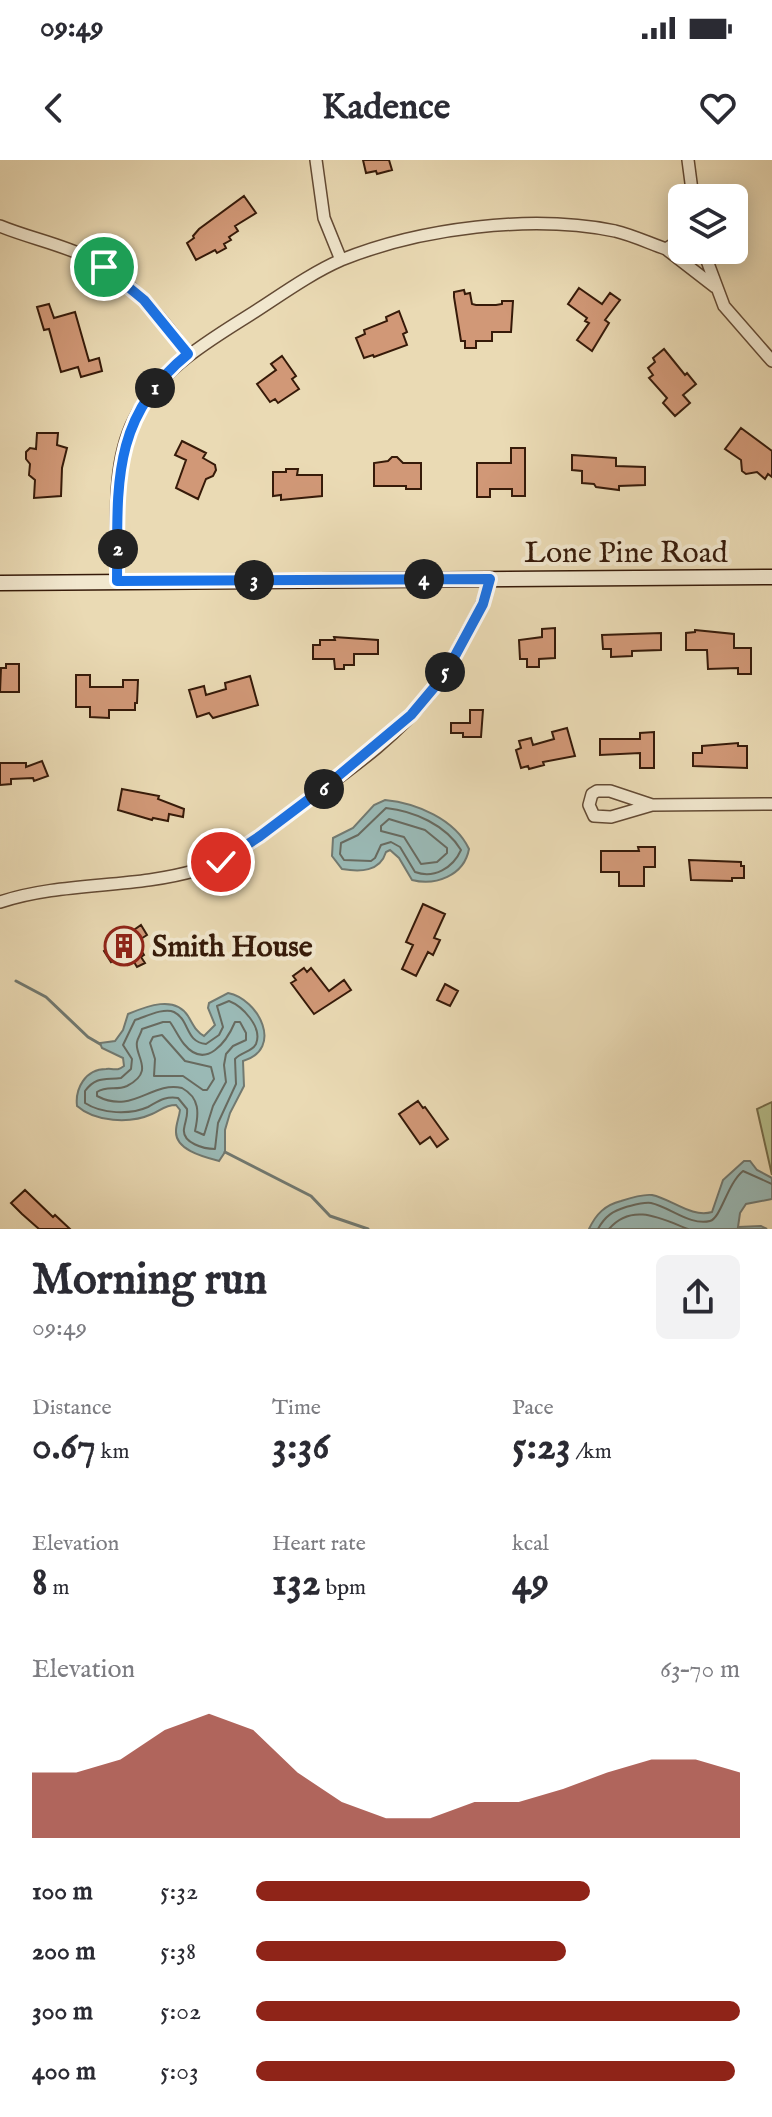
<!DOCTYPE html>
<meta charset="utf-8">
<style>
body{margin:0;font-family:"IM FELL English",serif;background:#f2f2f3;color:#2b2b33;height:100vh;display:flex;flex-direction:column;font-size:30px;white-space:nowrap}
*{box-sizing:border-box;margin:0}
p{font-size:26px;color:#7c7c81}
.icon{flex:none;width:44px;height:44px;fill:none;stroke:currentColor;stroke-width:2;stroke-linecap:round;stroke-linejoin:round}
.map{position:relative;height:1069px;overflow:hidden}
.drawer{display:flex;flex-direction:column;background:#fff;flex:1}
.drawer>*{flex:none}
.tools{position:absolute;left:668px;top:24px;display:grid;gap:16px}
.tools a{display:grid;place-items:center;width:80px;height:80px;border-radius:12px;background:#fff;box-shadow:0 4px 20px #0003;font-size:40px}
.pin{position:absolute;display:grid;place-items:center;width:68px;height:68px;color:#fff;margin:-34px;border:4px solid #fff;border-radius:50%;box-shadow:0 2px 8px #0007}
.km{position:absolute;width:40px;height:40px;margin:-20px;border-radius:50%;background:#222;color:#fff;font-size:22px;line-height:40px;text-align:center}
.round{display:grid;place-items:center;flex:none;width:84px;height:84px;border-radius:12px;background:#f2f2f3}
.overview{display:flex;align-items:center;justify-content:space-between;height:136px;padding:0 32px}
h1{font-size:44px;font-weight:700;line-height:60px}
.metrics{display:grid;grid-template-columns:repeat(3,1fr);gap:12px;height:136px;padding:8px 32px}
.metrics div{display:grid;align-content:center}
.metrics b{font-size:40px;font-weight:700}
.metrics small{font-size:22px;font-weight:400}
.metrics p{font-size:22px}
.chart{height:224px;padding:16px 32px}
.chart p{display:flex;justify-content:space-between}
.chart svg{width:100%;height:144px;margin-top:8px;fill:#8f2418;opacity:.7}
ul{padding:0 32px;list-style:none;font-size:26px}
li{display:grid;grid-template-columns:128px 96px 1fr;align-items:center;height:60px}
li i{height:20px;border-radius:10px;background:#8f2418}
.status{display:flex;justify-content:space-between;align-items:center;height:56px;padding:0 40px;background:#fff;direction:ltr}
.status svg{height:22px;fill:currentColor}
header{display:flex;justify-content:space-between;align-items:center;height:104px;padding:0 32px;background:#fff;font-size:36px;font-weight:700}
.map>svg:first-child{display:block}
</style>
<div class="status"><b>09:49</b><svg viewBox="0 0 49 12"><path d="M0 12V9h3v3zM5 12V6h3v6zM10 12V3h3v9zM15 12V0h3v12zM26 1h20v11H26zM47 4h2v5h-2z"/></svg></div>
<header><svg class="icon" aria-label="back" viewBox="0 0 24 24"><path d="M15 5l-7 7 7 7"/></svg>Kadence<svg class="icon" aria-label="heart" viewBox="0 0 24 24"><path d="M12 20l-8-8c-3-5 5-10 8-4 3-6 11-1 8 4z"/></svg></header>
<div class="map">
<svg width="772" height="1069" viewBox="0 0 772 1069">
<rect width="100%" height="100%" fill="#eadab4"/>
<filter id="stains"><feTurbulence type="fractalNoise" baseFrequency=".0025" numOctaves="4"/><feColorMatrix values="0 0 0 0 .2 0 0 0 0 .09 0 0 0 0 .02 0 0 0 .5 -.17"/></filter>
<radialGradient id="worn" r=".72"><stop offset=".6" stop-color="#630" stop-opacity="0"/><stop offset="1" stop-color="#630" stop-opacity=".3"/></radialGradient>
<path fill="#b7c08d" stroke="#766d4b" stroke-width="2" d="M772 942V1015L757 949Z"/>
<path fill="#9ab9b5" stroke="#727970" stroke-width="2" d="M385 640C416 643 455 659 469 689 464 716 435 726 412 720L399 698 390 690 386 692C380 712 360 712 342 709L332 696 333 678 353 668 374 645Z
M228 833C259 839 284 889 243 901L244 926 230 953 225 970V992L219 1001C204 997 175 990 176 971 176 964 179 958 180 950L176 945C165 945 161 950 152 954 130 964 95 962 77 946 75 929 85 909 106 909 115 908 116 912 124 906L123 898 102 888 100 883 115 881 123 870 128 854C147 846 175 835 188 856 193 864 196 872 204 876L215 865 208 848 209 843Z
M744 1001H750L757 1010 772 1018V1039L746 1044 740 1053 738 1067 761 1066 767 1069H589C596 1054 605 1045 621 1041 630 1038 642 1034 652 1035 672 1039 691 1058 712 1052L723 1020Z"/>
<g fill="none" stroke-linecap="round" stroke-linejoin="round">
<path stroke="#686a5f" stroke-width="2" d="M386 648C414 651 446 665 461 690 453 708 434 719 415 712L400 687 391 682 381 685 375 698 371 701 344 700 340 694 341 683 358 675Z
M389 659 425 670 447 688V693L437 702 421 704 404 677 381 671V666Z
M229 841C242 846 263 867 256 884 252 892 241 892 235 899L236 924 218 963 215 989C204 989 182 983 184 969 185 961 188 957 187 949L178 938C165 936 159 941 148 947 130 955 102 954 85 943V931C96 916 105 920 121 918L131 909 132 899 123 885 135 860C145 857 164 847 174 852 190 860 185 882 206 884L219 875 223 867 217 846Z
M163 862H170C175 869 179 878 184 884 206 911 227 881 235 862H240L246 873V880L233 886 226 894 224 905 226 922 213 946 204 975 195 971C199 953 200 938 182 928 151 921 133 955 97 936V932C107 925 116 931 127 926 156 911 134 896 137 882 138 877 141 874 142 869Z
M162 875 185 901 211 907 214 919 207 930H203L183 916H154L155 899 150 883 153 877Z
M598 1069C605 1056 613 1051 626 1047 634 1045 643 1042 651 1043 670 1047 690 1066 710 1061 721 1058 727 1024 743 1011L772 1024
M609 1069C632 1042 662 1059 688 1069"/>
<path stroke="#727970" stroke-width="3" d="M16 821 46 837 88 877 100 884
M225 992 311 1036 330 1056 368 1069"/>
</g>
<path fill="#d19877" stroke="#361a09" stroke-width="2" d="M363 0H389L392 10 377 14 376 11 366 13Z
M244 36 256 53 235 66 238 71 229 77 231 80 224 84 226 88 217 93 215 90 196 100 187 83 194 78 193 76 199 69Z
M579 128 602 144 610 133 620 140 605 160 609 163 592 191 577 180 589 163 585 161 587 158 568 144Z
M464 130 465 134 470 133 472 144 476 145H496L502 144V141H513L511 172H492V181H476V188H465V181H461L454 137V132Z
M49 144 54 158 75 152 89 201 99 198 102 211 81 217 78 207 61 212 49 169 44 170 37 147Z
M399 151 407 172 403 174 407 185 374 197 373 195 364 198 356 178 365 174 364 170 387 161 386 157Z
M664 189 685 215 687 213 696 224 683 235 690 243 675 256 663 243 667 238 649 218 653 215 648 208 655 202 653 198Z
M282 196 296 216 292 219 299 229 278 243 275 239 270 242 257 224 276 210 271 204Z
M741 268 772 291V317L768 314 765 319 757 312 746 314 742 311 741 300 725 289Z
M37 273H58L57 285 67 288 62 308 61 336 34 338 35 320 29 315 30 304 26 299V292L30 288 36 289Z
M182 281 206 293 203 298 215 305 216 310 213 316 206 319 198 339 176 328 186 300 175 295Z
M511 288H525V336H512V329H490V337H477V303H511Z
M572 295 616 298V306L645 307V325L619 326V330L596 327 594 324 582 323V311L572 310Z
M392 297H397L403 303H421V329H406V326H374V303L388 301Z
M286 309H298L297 315H322V336L281 340V335L273 336V312H286Z
M555 468V498L539 499V507H527V499H520L519 480 542 477V469Z
M695 470 734 474V488H751V514H738V508L708 509 707 490H686V473L695 472Z
M661 473V490L632 491V496L611 497V489H603L602 475Z
M334 477 378 480V494H354V505H344V509H335L334 499H313V485H320V480H335Z
M6 504H19V532H0L1 508H6Z
M76 515H90V527H123V520H138L137 543H135V550H109V558L90 557V547H76Z
M250 516 258 545 213 558 209 553 197 557 189 530 204 526 206 535 226 529 225 523Z
M470 550H483L481 577H463V573H451V563H470Z
M567 568 575 596 543 602 544 605 529 609 528 606 521 608 516 590 521 588 519 581 531 578 533 585 554 579 552 572Z
M654 572V608H640V593L600 595V579H640V573Z
M738 583V586H747V608L693 606V593H702V586Z
M42 601 48 616 34 621 33 618 11 619V624L0 625V603H26V607Z
M122 629 159 636 158 639 184 649 183 657 169 654 168 661 153 658 152 660 118 650Z
M638 687H655V707H644V726H619V712H601V691H639Z
M689 700 741 702V706H744V718H732V721L691 720Z
M423 744 445 754 434 778 440 780 433 795 428 792 416 816 402 809 413 785 406 782Z
M141 765 147 775 136 782 144 795 141 797 145 803 137 807 134 802 128 805 122 795 111 802 104 791Z
M304 808 307 812 311 808 329 831 344 820 351 830 314 854 291 823 296 820 293 816Z
M445 824 458 831 450 846 437 840Z
M418 941 423 948 425 947 448 979 437 987 430 977 420 984 399 954Z
M25 1030 53 1057 55 1055 70 1069H39L22 1054 11 1043Z"/>
<g fill="none" stroke-linecap="round" stroke-linejoin="round">
<defs>
<path id="street" d="M316 0 324 58 341 100
M688 0 693 38
M0 66C29 78 61 84 89 98 130 119 161 157 188 194
M666 89 715 127
M703 90 724 146 772 201
M117 421C118 370 110 307 134 260 159 210 202 185 248 156 278 137 309 114 341 100 420 68 531 54 615 71 632 75 649 83 666 89L682 79
M652 645 610 631H597L592 634 589 645 594 656 611 657 652 645 772 644
M0 742C64 721 133 729 197 710 234 700 264 673 295 650 340 616 393 581 428 536 443 517 455 496 466 474 476 456 486 440 490 419"/>
<path id="secondary" d="M0 423 772 417"/>
</defs>
<use href="#street" stroke="#634a34" stroke-width="14"/>
<use href="#secondary" stroke="#361a09" stroke-width="17"/>
<use href="#street" stroke="#f1e7ce" stroke-width="11"/>
<use href="#secondary" stroke="#f1e7ce" stroke-width="14"/>
</g>
<g fill="none" stroke-linecap="round" stroke-linejoin="round">
<defs>
<path id="route" d="M104 107 144 140 188 194C109 258 118 329 117 421L490 419 483 444 456 494 437 524 411 555 325 627 260 676 221 702"/>
</defs>
<use href="#route" stroke="#fff" stroke-width="16"/>
<use href="#route" stroke="#1a73e8" stroke-width="10"/>
</g>
<defs>
<symbol id="building-ring" viewBox="-11 -11 22 22"><circle r="9.5" fill="#f1e7ce" stroke="#8f2418" stroke-width="1.5"/><path d="M-4-6H4V6H1V3H-1V6H-4ZM-2.5-4.3h1.7v1.8h-1.7ZM.8-4.3h1.7v1.8H.8ZM-2.5-1h1.7V.8h-1.7ZM.8-1h1.7V.8H.8Z" fill="#8f2418"/></symbol>
</defs>
<g fill-rule="evenodd">
<use href="#building-ring" x="102" y="764" width="44" height="44"/>
</g>
<g text-anchor="middle" stroke-width="8" stroke-linejoin="round" paint-order="stroke">
<g font-size="30" fill="#361a09" stroke="#f1e7ce">
<text x="626" y="402">Lone Pine Road</text>
</g>
<g font-size="30" font-weight="bold" fill="#361a09" stroke="#f1e7ce" text-anchor="start">
<text x="152" y="796">Smith House</text>
</g>
</g>
<rect width="100%" height="100%" filter="url(#stains)"/>
<rect width="100%" height="100%" fill="url(#worn)"/>
</svg>
<div class="tools">
<a><svg class="icon" aria-label="layers" viewBox="0 0 24 24"><path d="M12 4l9 5-9 5-9-5zM3 14l9 5 9-5"/></svg></a>
</div>
<div class="pin" style="left:104px;top:107px;background:#1e9e55"><svg class="icon" aria-label="arrive" viewBox="0 0 24 24"><path d="M6 21V4h12l-3 4 3 4H6"/></svg></div>
<div class="pin" style="left:221px;top:702px;background:#d93025"><svg class="icon" aria-label="check" viewBox="0 0 24 24"><path d="M5 12l5 5 9-10"/></svg></div>
<b class="km" style="left:155px;top:228px">1</b>
<b class="km" style="left:118px;top:389px">2</b>
<b class="km" style="left:254px;top:420px">3</b>
<b class="km" style="left:424px;top:419px">4</b>
<b class="km" style="left:445px;top:512px">5</b>
<b class="km" style="left:324px;top:629px">6</b>
</div>
<section class="drawer">
<div class="overview"><div><h1>Morning run</h1><p>09:49</p></div><a class="round"><svg class="icon" aria-label="share" viewBox="0 0 24 24"><path d="M12 15V3M7 8l5-5 5 5M5 13v7h14v-7"/></svg></a></div>
<div class="metrics">
<div><p>Distance</p><b>0.67<small> km</small></b></div>
<div><p>Time</p><b>3:36</b></div>
<div><p>Pace</p><b>5:23<small> /km</small></b></div>
</div>
<div class="metrics">
<div><p>Elevation</p><b>8<small> m</small></b></div>
<div><p>Heart rate</p><b>132<small> bpm</small></b></div>
<div><p>kcal</p><b>49</b></div>
</div>
<div class="chart"><p><span>Elevation</span>63–70 m</p>
<svg viewBox="0 0 160 44" preserveAspectRatio="none"><path d="M0 44V24L10 24L20 20L30 11L40 6L50 11L60 24L70 33L80 38L90 38L100 33L110 33L120 29L130 24L140 20L150 20L160 24V44z"/></svg>
</div>
<ul>
<li><b>100 m</b>5:32<i style="width:69%"></i></li>
<li><b>200 m</b>5:38<i style="width:64%"></i></li>
<li><b>300 m</b>5:02<i style="width:100%"></i></li>
<li><b>400 m</b>5:03<i style="width:99%"></i></li>
</ul>
</section>
